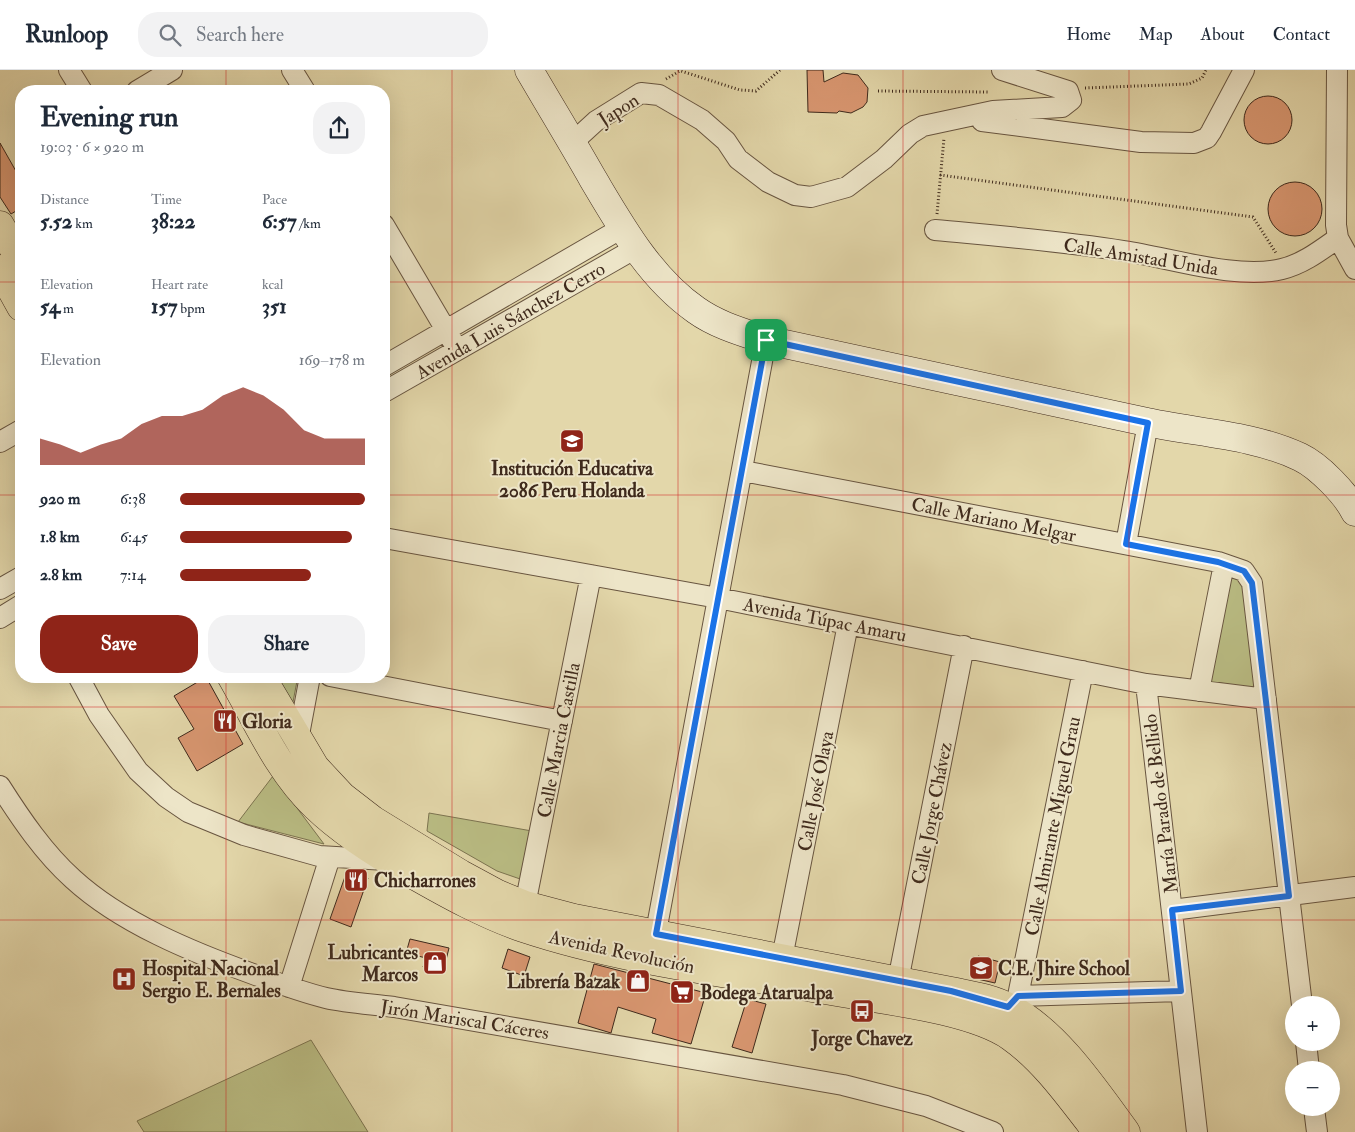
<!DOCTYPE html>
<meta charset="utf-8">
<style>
body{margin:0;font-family:"IM FELL Double Pica",serif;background:#f2f2f3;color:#1f2937;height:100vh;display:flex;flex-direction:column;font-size:19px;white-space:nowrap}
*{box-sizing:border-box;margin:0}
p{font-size:16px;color:#747a83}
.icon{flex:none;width:28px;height:28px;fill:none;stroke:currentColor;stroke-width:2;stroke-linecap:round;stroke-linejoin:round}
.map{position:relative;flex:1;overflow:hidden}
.panel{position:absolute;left:15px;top:15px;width:375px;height:598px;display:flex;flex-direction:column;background:#fff;border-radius:20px;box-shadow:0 5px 20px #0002}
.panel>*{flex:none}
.controls{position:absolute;left:1285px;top:926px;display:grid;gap:10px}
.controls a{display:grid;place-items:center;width:55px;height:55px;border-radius:50%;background:#fff;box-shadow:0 5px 20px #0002;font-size:25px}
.pin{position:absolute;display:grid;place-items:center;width:42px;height:42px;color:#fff;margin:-21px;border-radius:10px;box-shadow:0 2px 8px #0006}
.round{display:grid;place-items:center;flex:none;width:52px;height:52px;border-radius:20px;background:#f2f2f3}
.headline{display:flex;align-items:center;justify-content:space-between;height:85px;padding:0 25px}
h1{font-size:28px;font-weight:800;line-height:38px}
.metrics{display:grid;grid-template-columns:repeat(3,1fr);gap:8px;height:85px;padding:5px 25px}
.metrics div{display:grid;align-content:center}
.metrics b{font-size:21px;font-weight:800}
.metrics small{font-size:14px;font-weight:400}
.metrics p{font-size:14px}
.chart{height:140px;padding:10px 25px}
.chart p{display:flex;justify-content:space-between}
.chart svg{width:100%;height:90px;margin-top:5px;fill:#8f2418;opacity:.7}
.cta{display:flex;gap:10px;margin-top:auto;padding:10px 25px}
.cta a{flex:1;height:58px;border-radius:20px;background:#8f2418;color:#fff;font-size:20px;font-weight:800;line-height:58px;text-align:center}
.cta a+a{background:#f2f2f3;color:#1f2937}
ul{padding:0 25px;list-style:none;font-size:16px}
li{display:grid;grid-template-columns:80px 60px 1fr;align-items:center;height:38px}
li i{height:12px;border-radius:6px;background:#8f2418}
header{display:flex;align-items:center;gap:30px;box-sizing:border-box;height:70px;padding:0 25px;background:#fff;border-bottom:1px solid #e0e1e3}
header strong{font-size:24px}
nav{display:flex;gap:28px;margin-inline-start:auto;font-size:18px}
.search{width:350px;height:45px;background:#f2f2f3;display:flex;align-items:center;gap:12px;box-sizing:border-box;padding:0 18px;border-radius:20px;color:#747a83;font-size:19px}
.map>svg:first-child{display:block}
</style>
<header>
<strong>Runloop</strong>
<div class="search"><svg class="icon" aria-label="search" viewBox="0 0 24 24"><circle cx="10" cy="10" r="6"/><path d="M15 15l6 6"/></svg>Search here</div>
<nav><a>Home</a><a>Map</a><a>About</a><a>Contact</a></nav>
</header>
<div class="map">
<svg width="1355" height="1062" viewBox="0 0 1355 1062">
<rect width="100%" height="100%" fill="#e3d7aa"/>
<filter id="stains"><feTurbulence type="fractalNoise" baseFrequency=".004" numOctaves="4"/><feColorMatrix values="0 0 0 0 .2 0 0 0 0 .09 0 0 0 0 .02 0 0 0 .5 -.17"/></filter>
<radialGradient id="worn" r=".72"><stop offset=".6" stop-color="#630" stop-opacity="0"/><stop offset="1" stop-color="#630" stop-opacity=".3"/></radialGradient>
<path fill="#babd84" stroke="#7c7450" d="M1227 500 1244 508 1256 612 1252 618 1208 611Z
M275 606H298L292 637Z
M273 706 324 774 238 752Z
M429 743 532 761 523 810 497 801 427 761Z
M311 970 368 1062H144L137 1051Z"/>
<path fill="#d89670" stroke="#3f2a1c" d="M807 0H823L824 12 843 3 858 5 868 18 867 32 863 37 851 43 839 41 837 43 808 42Z
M1244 50a24 24 0 1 1 48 0a24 24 0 1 1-48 0Z
M0 73 21 110V138L11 144 0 127Z
M1268 139a27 27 0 1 1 54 0a27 27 0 1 1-54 0Z
M206 607 243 674 197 701 178 668 194 659 174 626Z
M347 801 368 808 351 857 330 849Z
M410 869 449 878 443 902 423 897 426 888 406 883Z
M508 879 530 887 524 906 502 898Z
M978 886 1000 892 995 913 973 908Z
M594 894 706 923 691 974 652 963 656 949 618 937 611 963 578 953Z
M747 929 766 934 752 983 732 977Z"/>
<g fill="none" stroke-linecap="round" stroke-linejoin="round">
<defs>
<path id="street" d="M69 0 82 21
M292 0 305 21
M1337 0 1336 155 1338 168 1355 199
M137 21 172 0
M982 51 1141 72 1194 73 1207 68 1211 62 1244 0
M572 73 596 51 641 23 659 25 702 50 726 71 738 89 768 112 795 125 811 127 847 117 884 89 910 64 923 56 993 41 1062 37 1071 30 1068 21 1002 0
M384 155 453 272
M935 160C998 166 1062 171 1124 181 1171 188 1237 210 1282 199 1303 194 1321 180 1338 168
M384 296 622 158
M384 322 636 178
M0 372 21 360
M743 401 1218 492 1244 501 1252 513 1302 935
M384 468 718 528 1146 614 1266 629
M1126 474 1148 353
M0 519 21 507
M0 548 21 535
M78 606 99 645 138 701 166 727 188 742 244 765 319 786 386 790
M330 606 562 651
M1146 614 1197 1062
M1199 621 1224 494
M298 670 310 606
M0 716C21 749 44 783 73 809 121 853 192 882 253 904 277 913 301 922 326 928 348 933 371 934 394 937L843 1015 926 1036 993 1062
M525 835 591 505
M1172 840 1355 817
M653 878 766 270
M782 888 848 554
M898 911 964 576
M289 917 330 787
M1018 926 1181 921
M1008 937 1018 926 1083 601
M1306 972 1309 1000
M1314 1038 1317 1062"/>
<path id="secondary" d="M529 0C550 36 572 72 593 109 621 156 650 208 696 240 717 255 742 262 766 270 891 297 1017 324 1142 351 1195 363 1251 364 1300 387 1319 396 1346 424 1355 442"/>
<path id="primary" d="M0 155 21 192
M0 199 21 237
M231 606C256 649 278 701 315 736 343 763 378 785 412 804 447 824 485 845 523 858 622 891 729 903 831 921 880 930 971 939 1011 967 1045 991 1071 1029 1097 1062
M261 606 315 697 342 726 373 750 461 804 498 824 525 835 574 848 951 921C970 925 992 928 1010 938 1057 962 1095 1020 1126 1062"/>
</defs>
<use href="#street" stroke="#685540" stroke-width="22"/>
<use href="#secondary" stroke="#3f2a1c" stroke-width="29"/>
<use href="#primary" stroke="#3f2a1c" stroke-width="29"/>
<path stroke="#3f2a1c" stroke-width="3" stroke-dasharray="1 2.5" stroke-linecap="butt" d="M678 0 740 20 756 21 780 0
M666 9 680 1
M1085 18 1189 14 1202 8 1206 0
M878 21 989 22
M940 105 1253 147 1276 183
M937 144 944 68"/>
<use href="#street" stroke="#ede5c8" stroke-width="20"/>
<use href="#secondary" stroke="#ede5c8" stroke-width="28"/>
<use href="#primary" stroke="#e3d7aa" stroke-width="28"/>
</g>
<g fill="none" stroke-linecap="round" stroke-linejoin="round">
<defs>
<path id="route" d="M766 270 1148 353 1126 474 1218 492 1244 501 1252 513 1289 826 1172 840 1181 921 1018 926 1008 937 951 921 656 864Z"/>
</defs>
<use href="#route" stroke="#fff" stroke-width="10"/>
<use href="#route" stroke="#1a73e8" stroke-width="6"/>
</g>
<path fill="none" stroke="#d62828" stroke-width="1" stroke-opacity="0.55" d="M226 0V21M452 0V1062M678 0V1062M903 0V1062M1129 0V1062M0 212H21M384 212H1355M0 425H21M384 425H1355M226 606V1062M0 637H1355M0 850H1355"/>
<defs>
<symbol id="school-square" viewBox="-11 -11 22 22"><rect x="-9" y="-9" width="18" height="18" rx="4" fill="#8f2418" stroke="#ede5c8"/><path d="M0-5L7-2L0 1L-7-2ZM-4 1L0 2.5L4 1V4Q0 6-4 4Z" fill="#fff"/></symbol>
<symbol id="restaurant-square" viewBox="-11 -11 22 22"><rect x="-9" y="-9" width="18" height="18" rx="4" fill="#8f2418" stroke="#ede5c8"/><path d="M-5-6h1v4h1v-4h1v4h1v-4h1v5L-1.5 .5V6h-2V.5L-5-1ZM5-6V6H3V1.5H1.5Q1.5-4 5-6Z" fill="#fff"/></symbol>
<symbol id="shop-square" viewBox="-11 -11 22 22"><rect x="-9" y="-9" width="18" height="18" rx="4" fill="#8f2418" stroke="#ede5c8"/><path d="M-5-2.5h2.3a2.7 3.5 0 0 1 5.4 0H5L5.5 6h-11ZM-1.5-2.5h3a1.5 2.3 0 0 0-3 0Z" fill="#fff"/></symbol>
<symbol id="hospital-square" viewBox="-11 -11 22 22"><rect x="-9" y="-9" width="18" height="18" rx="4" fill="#8f2418" stroke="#ede5c8"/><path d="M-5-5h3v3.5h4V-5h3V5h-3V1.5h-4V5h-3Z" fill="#fff"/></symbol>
<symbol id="supermarket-square" viewBox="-11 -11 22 22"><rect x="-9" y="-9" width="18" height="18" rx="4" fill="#8f2418" stroke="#ede5c8"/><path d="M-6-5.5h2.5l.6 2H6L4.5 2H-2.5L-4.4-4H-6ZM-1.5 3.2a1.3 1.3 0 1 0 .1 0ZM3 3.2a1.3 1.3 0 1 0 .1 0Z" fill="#fff"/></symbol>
<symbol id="bus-square" viewBox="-11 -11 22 22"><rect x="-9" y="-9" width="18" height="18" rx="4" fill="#8f2418" stroke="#ede5c8"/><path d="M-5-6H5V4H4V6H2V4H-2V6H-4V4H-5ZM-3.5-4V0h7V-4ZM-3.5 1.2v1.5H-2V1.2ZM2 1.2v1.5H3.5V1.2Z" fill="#fff"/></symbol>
</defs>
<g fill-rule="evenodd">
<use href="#school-square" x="558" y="357" width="28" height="28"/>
<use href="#restaurant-square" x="211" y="637" width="28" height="28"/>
<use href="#restaurant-square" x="342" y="796" width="28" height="28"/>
<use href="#shop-square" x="421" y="879" width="28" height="28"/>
<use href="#school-square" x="967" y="884" width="28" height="28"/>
<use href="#hospital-square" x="110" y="895" width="28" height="28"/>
<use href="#shop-square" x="624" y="897" width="28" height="28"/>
<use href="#supermarket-square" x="668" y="908" width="28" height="28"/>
<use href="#bus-square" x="848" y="927" width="28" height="28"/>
</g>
<g text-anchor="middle" stroke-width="4" stroke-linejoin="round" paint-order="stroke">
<g font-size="19" fill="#3f2a1c" stroke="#ede5c8">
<text transform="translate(618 39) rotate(-32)" y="7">Japon</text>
<text transform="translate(1141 186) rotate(9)" y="7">Calle Amistad Unida</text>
<text transform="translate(510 250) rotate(-30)" y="7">Avenida Luis Sánchez Cerro</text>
<text transform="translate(994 449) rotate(11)" y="7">Calle Mariano Melgar</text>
<text transform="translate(825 549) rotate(11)" y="7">Avenida Túpac Amaru</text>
<text transform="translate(558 670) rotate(-79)" y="7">Calle Marcia Castilla</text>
<text transform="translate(815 721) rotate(-79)" y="7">Calle José Olaya</text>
<text transform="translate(1160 734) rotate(-97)" y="7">María Parado de Bellido</text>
<text transform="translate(931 743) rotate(-79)" y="7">Calle Jorge Chávez</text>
<text transform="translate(1052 756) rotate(-79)" y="7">Calle Almirante Miguel Grau</text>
<text transform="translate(622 881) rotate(12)" y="7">Avenida Revolución</text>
<text transform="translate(465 949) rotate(9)" y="7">Jirón Mariscal Cáceres</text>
</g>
<g font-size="19" font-weight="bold" fill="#3f2a1c" stroke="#ede5c8" text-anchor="start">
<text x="572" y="405" text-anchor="middle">Institución Educativa<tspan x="572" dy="22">2086 Peru Holanda</tspan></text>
<text x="242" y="658">Gloria</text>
<text x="374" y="817">Chicharrones</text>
<text x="418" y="889" text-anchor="end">Lubricantes<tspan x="418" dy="22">Marcos</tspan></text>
<text x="142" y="905">Hospital Nacional<tspan x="142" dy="22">Sergio E. Bernales</tspan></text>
<text x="998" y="905">C.E. Jhire School</text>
<text x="620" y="918" text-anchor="end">Librería Bazak</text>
<text x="700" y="929">Bodega Atarualpa</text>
<text x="862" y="975" text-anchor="middle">Jorge Chavez</text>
</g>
</g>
<rect width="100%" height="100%" filter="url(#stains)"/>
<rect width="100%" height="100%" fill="url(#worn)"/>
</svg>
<div class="controls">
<a>+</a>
<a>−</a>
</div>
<div class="pin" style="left:766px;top:270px;background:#1e9e55"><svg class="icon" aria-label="arrive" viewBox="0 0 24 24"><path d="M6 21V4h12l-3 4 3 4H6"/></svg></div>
<section class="panel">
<div class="headline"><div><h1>Evening run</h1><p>19:03 · 6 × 920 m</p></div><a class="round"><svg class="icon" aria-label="share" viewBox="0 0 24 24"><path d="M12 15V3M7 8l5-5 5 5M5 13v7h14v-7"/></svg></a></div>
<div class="metrics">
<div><p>Distance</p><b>5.52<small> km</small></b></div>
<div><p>Time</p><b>38:22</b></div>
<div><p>Pace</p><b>6:57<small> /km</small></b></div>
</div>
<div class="metrics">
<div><p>Elevation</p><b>54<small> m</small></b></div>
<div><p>Heart rate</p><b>157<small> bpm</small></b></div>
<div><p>kcal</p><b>351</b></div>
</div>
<div class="chart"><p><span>Elevation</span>169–178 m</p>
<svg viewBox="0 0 160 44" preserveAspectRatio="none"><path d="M0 44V31L10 34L20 38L30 34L40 31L50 24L60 20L70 20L80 17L90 10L100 6L110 10L120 17L130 27L140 31L150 31L160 31V44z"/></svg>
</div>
<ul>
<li><b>920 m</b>6:38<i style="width:100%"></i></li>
<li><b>1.8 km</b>6:45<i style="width:93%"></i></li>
<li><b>2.8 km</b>7:14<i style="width:71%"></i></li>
</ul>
<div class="cta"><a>Save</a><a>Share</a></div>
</section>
</div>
